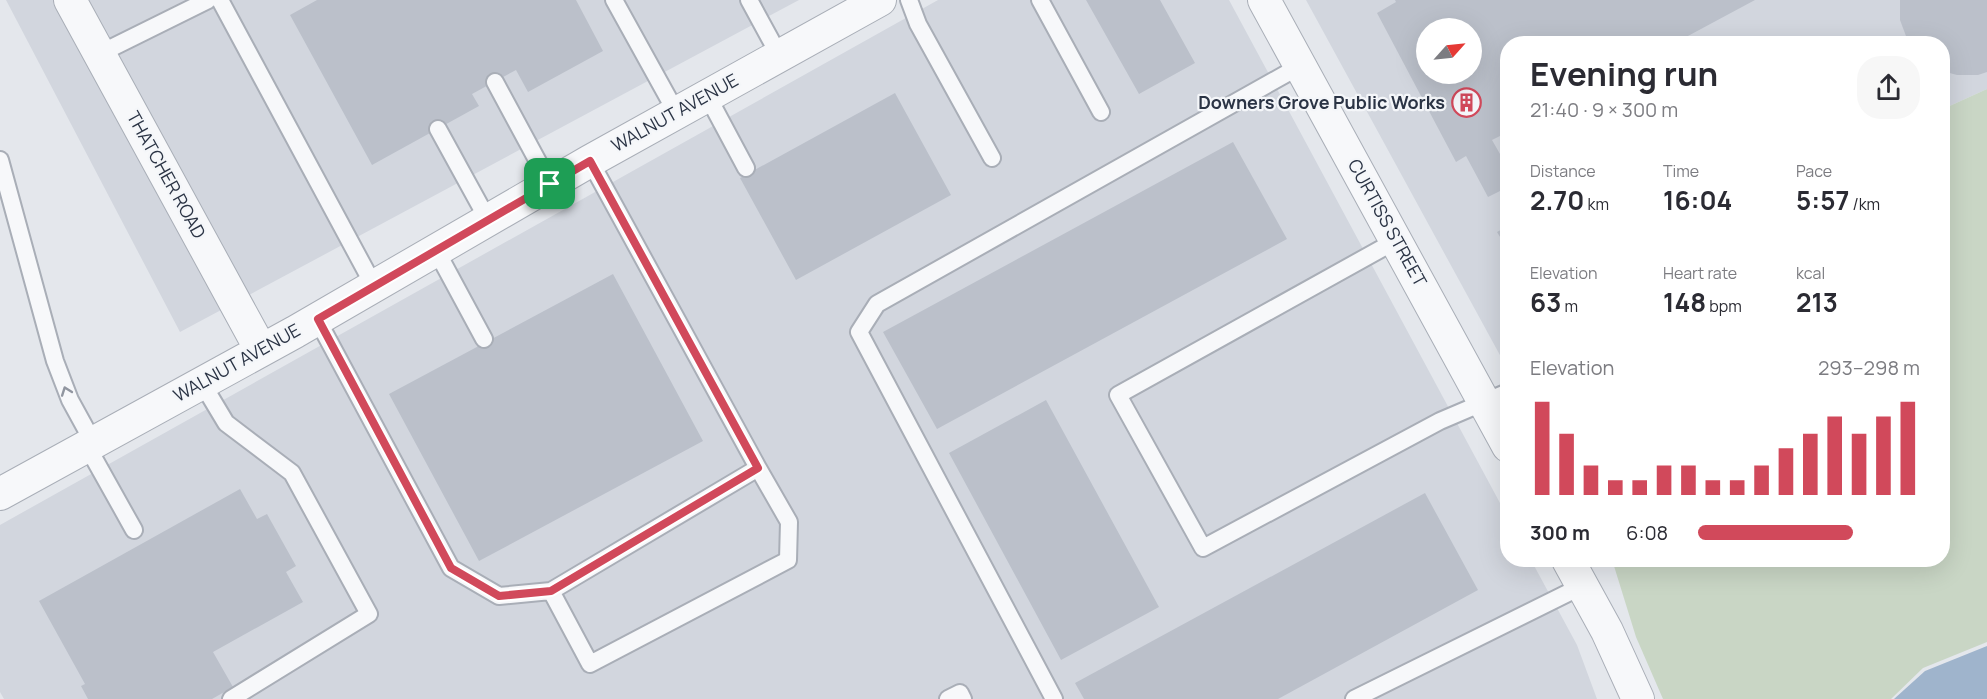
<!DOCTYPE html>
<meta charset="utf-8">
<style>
body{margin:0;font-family:Manrope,sans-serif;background:#f7f7f7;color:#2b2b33;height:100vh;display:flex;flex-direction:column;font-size:22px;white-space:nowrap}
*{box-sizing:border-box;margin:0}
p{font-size:20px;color:#7c7c81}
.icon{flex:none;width:33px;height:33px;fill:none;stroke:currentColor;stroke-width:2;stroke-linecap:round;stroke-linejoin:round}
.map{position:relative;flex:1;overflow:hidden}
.drawer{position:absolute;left:1500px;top:36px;width:450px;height:531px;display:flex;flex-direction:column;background:#fff;border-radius:24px;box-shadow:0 6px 24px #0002}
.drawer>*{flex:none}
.needle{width:39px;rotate:63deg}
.controls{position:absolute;left:1416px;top:18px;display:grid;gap:12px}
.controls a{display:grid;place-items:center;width:66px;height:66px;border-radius:50%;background:#fff;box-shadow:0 6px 24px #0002;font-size:30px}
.pin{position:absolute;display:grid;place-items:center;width:51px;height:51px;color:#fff;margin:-26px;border-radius:12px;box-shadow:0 3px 9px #0006}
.round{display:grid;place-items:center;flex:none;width:63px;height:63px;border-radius:24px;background:#f7f7f7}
.overview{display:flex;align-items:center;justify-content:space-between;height:102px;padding:0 30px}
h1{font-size:33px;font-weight:700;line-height:45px}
.figures{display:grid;grid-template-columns:repeat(3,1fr);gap:9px;height:102px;padding:6px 30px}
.figures div{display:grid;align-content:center}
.figures b{font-size:26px;font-weight:700}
.figures small{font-size:16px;font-weight:400}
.figures p{font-size:16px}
.chart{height:168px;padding:12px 30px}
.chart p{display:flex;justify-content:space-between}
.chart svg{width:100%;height:108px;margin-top:6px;stroke:#d1495b;stroke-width:6}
ul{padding:0 30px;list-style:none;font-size:20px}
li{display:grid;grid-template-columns:96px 72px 1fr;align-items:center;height:45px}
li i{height:15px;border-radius:8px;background:#d1495b}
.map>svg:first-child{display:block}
</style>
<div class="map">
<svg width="1987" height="699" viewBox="0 0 1987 699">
<rect width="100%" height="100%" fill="#e4e7ec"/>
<path fill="#d2d6de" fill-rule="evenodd" d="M6 0H799L180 332Z
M938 0H1229L1507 516 1508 560H1531L1577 645 1597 699H4L0 692V525Z
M1306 0H1987V89L1943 109 1942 44H1508L1507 368ZM1426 28H1472V74H1426Z"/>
<path fill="#c9d6c5" d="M1987 89V642L1923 668 1891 699H1663L1636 637 1614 566 1625 560H1942L1943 109Z"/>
<path fill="#9fb4cc" d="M1987 646V699H1894L1925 671Z"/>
<path fill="#bbc0ca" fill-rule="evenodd" d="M317 0H576L603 51 528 92 516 70 472 94 479 106 372 165 290 15Z
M1086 0H1160L1195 63 1139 94Z
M1395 0H1755L1673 44H1508V132L1492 140 1508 168V187L1488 197 1466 156 1456 162 1377 13 1396 2ZM1426 28H1472V74H1426Z
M1900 0H1987V72L1978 75H1957L1942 71V44H1909L1900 20Z
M895 93 951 195 796 280 740 178Z
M1233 142 1287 239 937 429 883 332Z
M1508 226V250L1497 232Z
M613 274 703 441 479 561 389 394Z
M1046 400 1159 607 1061 660 949 453Z
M240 489 257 519 267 514 296 566 286 572 303 602 213 652 233 687 212 699H88L81 686 85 684 39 601Z
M1425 493 1478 590 1278 699H1084L1075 683Z"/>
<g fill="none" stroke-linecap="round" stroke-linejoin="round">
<defs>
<path id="service" d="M220 0 374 286
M614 0 676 112
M749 0 779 55
M909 0 918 24 992 158
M1040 0 1101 112
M99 54 208 0
M495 82 550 184
M707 95 746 168
M438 129 488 220
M0 160 55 361 70 400 93 442
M1397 240 1118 395 1203 548 1440 421 1508 392
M436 250 484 339
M317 319 451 568 499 596 551 591 758 468 590 161
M202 383 226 423 292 473 369 614 231 699
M87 446 134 530
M551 591 590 664 788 560 789 522 758 468
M948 699 960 693 963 699
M1054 699 859 332 877 304 1300 66
M1354 699 1582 586"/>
<path id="minor" d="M70 0 261 350
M1264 0 1508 446
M0 494 295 332 590 161 880 0
M1568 560 1607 631 1638 699"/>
</defs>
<use href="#service" stroke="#a9aeb7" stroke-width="20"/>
<use href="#minor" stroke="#a9aeb7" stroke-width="34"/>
<use href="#service" stroke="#f7f8fa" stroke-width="16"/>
<use href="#minor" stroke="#f7f8fa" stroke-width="32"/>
</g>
<defs><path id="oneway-chevron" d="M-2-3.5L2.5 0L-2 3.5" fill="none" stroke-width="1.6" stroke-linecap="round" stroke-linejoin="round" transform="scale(1.5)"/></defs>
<use stroke="#9196a0" href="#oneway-chevron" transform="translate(66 391) rotate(-110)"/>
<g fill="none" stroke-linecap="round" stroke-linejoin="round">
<defs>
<path id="route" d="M590 161 758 468 551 591 499 596 451 568 318 319Z"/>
</defs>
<use href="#route" stroke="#fff" stroke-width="12"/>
<use href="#route" stroke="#d1495b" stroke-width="8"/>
</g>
<defs>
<symbol id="building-ring" viewBox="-11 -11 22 22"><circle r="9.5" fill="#f4f6f9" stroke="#d1495b" stroke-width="1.5"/><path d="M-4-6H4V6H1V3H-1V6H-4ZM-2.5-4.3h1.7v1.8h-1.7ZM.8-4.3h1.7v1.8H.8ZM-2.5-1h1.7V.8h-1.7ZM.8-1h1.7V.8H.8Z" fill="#d1495b"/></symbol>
</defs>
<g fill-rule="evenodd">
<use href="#building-ring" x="1450" y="86" width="33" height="33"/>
</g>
<g text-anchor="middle" stroke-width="4.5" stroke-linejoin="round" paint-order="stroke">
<g font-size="18" font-weight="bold" fill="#2b3445" stroke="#f4f6f9" text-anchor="end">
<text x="1445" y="109">Downers Grove Public Works</text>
</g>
<g font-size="18" fill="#2b3445" stroke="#f4f6f9">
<text transform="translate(675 113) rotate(-29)" y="6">WALNUT AVENUE</text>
<text transform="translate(166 175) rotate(61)" y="6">THATCHER ROAD</text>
<text transform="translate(1387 223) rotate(61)" y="6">CURTISS STREET</text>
<text transform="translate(237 363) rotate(-29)" y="6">WALNUT AVENUE</text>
</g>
</g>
</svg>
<div class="controls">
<a><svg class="needle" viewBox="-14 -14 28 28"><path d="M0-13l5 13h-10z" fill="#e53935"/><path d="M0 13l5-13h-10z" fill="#7c7c81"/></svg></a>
</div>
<div class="pin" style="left:550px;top:184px;background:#1e9e55"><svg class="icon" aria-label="arrive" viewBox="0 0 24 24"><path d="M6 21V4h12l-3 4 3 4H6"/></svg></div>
<section class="drawer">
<div class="overview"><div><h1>Evening run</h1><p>21:40 · 9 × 300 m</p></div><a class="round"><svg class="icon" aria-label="share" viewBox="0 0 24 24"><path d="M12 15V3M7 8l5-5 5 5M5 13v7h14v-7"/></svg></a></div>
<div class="figures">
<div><p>Distance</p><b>2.70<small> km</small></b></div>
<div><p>Time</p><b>16:04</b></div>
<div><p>Pace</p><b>5:57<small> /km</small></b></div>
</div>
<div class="figures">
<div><p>Elevation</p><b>63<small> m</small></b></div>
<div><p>Heart rate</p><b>148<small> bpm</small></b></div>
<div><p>kcal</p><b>213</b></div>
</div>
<div class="chart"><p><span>Elevation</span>293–298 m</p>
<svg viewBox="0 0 160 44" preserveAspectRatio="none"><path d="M5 44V6M15 44V19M25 44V32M35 44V38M45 44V38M55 44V32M65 44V32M75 44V38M85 44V38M95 44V32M105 44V25M115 44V19M125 44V12M135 44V19M145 44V12M155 44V6"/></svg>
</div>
<ul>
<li><b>300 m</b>6:08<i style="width:70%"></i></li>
</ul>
</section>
</div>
